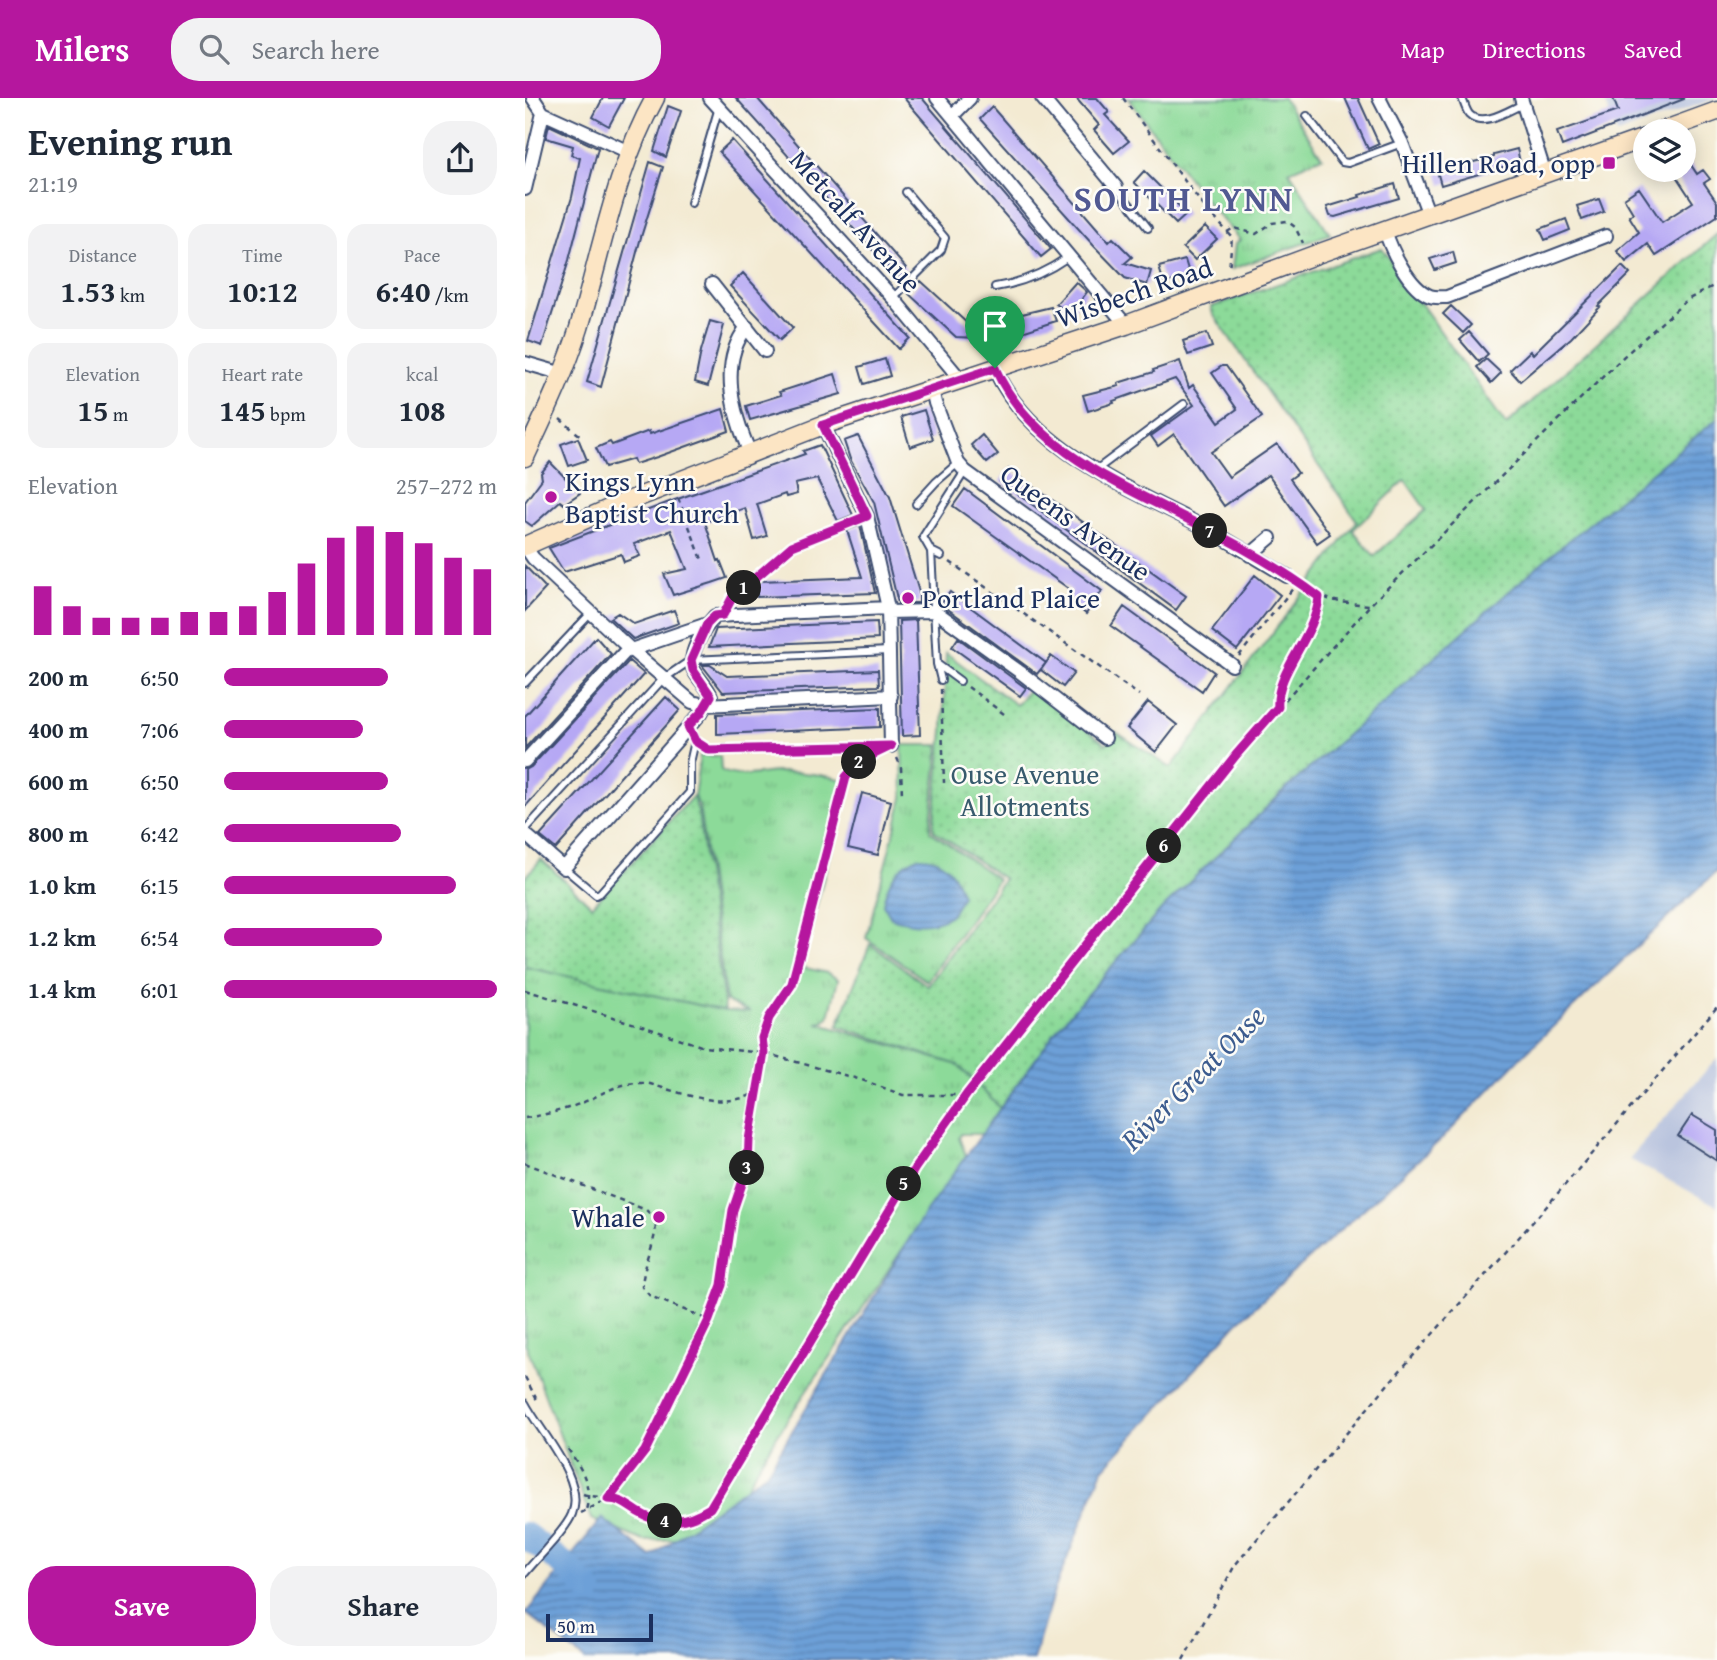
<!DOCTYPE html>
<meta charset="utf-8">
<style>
body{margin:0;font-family:"Gentium Book Plus",serif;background:#f2f2f3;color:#1f2937;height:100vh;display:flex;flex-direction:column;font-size:26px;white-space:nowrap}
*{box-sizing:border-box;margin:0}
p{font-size:23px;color:#747a83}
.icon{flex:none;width:38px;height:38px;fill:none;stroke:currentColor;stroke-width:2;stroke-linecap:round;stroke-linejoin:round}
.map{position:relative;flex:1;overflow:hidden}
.details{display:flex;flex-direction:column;background:#fff;width:525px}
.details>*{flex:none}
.buttons{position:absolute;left:1108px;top:21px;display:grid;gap:14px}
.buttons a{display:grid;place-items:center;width:63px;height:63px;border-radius:50%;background:#fff;box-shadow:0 4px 18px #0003;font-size:35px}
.scale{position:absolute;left:21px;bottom:18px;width:107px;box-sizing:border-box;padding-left:7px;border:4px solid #1b2f5e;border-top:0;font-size:19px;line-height:24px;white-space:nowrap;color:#1b2f5e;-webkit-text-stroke:5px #fdfcf7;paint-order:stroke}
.pin{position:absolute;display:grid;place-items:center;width:60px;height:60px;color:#fff;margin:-72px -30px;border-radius:50% 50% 50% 0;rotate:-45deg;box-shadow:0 0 7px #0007}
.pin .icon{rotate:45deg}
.km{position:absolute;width:35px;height:35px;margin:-18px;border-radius:50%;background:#222;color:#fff;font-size:19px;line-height:35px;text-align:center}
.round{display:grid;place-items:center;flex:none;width:74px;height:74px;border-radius:28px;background:#f2f2f3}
.headline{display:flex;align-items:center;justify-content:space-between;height:119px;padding:0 28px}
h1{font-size:38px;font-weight:700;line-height:52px}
.stats{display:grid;grid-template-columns:repeat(3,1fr);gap:10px;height:119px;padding:7px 28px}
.stats div{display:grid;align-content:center;border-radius:18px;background:#f2f2f3;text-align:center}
.stats b{font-size:30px;font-weight:700}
.stats small{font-size:19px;font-weight:400}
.stats p{font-size:19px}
.chart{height:196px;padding:14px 28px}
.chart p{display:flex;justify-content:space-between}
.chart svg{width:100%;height:126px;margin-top:7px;stroke:#b5179e;stroke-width:6}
.action{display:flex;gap:14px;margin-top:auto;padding:14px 28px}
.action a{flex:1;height:80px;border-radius:28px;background:#b5179e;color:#fff;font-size:28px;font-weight:700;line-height:80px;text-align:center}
.action a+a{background:#f2f2f3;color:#1f2937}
ul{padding:0 28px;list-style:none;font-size:23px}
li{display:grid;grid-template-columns:112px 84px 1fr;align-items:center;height:52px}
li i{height:18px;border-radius:9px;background:#b5179e}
header{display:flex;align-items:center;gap:42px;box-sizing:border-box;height:98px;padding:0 35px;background:#b5179e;color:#fff}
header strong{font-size:33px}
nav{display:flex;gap:38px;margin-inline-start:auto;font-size:24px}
.search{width:490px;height:63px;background:#f2f2f3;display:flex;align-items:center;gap:18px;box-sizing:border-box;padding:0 24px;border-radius:28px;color:#747a83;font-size:26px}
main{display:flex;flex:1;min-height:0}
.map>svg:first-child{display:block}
</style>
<header>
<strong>Milers</strong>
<div class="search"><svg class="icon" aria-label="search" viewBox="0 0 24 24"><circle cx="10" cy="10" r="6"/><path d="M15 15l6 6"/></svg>Search here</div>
<nav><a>Map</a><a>Directions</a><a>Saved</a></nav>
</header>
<main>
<section class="details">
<div class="headline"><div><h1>Evening run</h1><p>21:19</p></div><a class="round"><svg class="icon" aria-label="share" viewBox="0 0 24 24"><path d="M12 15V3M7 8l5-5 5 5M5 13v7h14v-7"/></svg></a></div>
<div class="stats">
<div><p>Distance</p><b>1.53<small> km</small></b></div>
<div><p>Time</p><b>10:12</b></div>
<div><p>Pace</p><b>6:40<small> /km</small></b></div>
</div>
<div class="stats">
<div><p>Elevation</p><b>15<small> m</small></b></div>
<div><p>Heart rate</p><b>145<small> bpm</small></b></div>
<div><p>kcal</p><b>108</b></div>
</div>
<div class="chart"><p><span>Elevation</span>257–272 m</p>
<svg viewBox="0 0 160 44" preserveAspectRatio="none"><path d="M5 44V27M15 44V34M25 44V38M35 44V38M45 44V38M55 44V36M65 44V36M75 44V34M85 44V29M95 44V19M105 44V10M115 44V6M125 44V8M135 44V12M145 44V17M155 44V21"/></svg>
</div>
<ul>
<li><b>200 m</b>6:50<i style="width:60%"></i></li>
<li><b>400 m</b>7:06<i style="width:51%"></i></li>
<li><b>600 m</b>6:50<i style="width:60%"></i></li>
<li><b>800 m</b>6:42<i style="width:65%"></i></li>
<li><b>1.0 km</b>6:15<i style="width:85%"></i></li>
<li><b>1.2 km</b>6:54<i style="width:58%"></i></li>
<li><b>1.4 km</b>6:01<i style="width:100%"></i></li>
</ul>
<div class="action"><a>Save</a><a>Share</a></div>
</section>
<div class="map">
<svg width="1192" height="1562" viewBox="0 0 1192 1562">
<defs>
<pattern id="grass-dots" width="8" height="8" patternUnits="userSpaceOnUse" patternTransform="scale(1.75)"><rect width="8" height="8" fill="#8cda99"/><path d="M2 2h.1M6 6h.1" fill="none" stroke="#78bb86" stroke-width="1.8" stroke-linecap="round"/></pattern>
<pattern id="park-tufts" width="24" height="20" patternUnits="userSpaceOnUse" patternTransform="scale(1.75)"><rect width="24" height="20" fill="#8cda99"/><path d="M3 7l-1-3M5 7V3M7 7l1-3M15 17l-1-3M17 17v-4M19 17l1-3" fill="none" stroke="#78bb86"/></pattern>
<pattern id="water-rules" width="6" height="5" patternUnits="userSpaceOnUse" patternTransform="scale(1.75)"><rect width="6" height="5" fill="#6da0d8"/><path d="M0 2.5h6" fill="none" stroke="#5983b2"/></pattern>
</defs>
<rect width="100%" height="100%" fill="#fdfcf7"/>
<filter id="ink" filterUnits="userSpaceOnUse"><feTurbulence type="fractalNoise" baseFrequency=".0143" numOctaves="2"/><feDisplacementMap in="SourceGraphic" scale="14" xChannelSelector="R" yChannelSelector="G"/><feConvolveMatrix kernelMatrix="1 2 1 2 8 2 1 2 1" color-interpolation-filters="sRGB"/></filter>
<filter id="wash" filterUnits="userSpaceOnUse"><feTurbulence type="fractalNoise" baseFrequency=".00686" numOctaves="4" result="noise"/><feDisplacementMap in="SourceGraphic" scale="28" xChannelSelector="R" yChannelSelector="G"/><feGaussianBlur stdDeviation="1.57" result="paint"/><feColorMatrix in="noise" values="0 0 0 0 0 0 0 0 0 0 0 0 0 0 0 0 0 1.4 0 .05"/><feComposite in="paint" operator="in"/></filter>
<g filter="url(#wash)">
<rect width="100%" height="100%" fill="#f3ead2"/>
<path fill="#bac4de" d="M1078 0H1192L1092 36Z
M1192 960V1108L1104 1061Z"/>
<path fill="url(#grass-dots)" stroke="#54847c" stroke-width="2" fill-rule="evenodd" d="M1192 136V321L1015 467 761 691 638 810 536 926 475 1010 433 967 313 928 345 846 403 888 479 781 408 732 418 633 421 555 491 607 507 588 581 646 591 634 646 670 832 423 688 216 686 209 857 150 981 327ZM880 382 901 412 849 458 828 432Z
M168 698 173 714 200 913 0 869V780L16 761 67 808Z"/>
<path fill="url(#park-tufts)" stroke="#54847c" stroke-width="2" d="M603 0H758L797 59 764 73 805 136 707 171 710 146 715 142 681 103Z
M377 647H414L405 733 473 781 402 883 341 840 378 700Z
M175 657 195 658 196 672C212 682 237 674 256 674 279 674 301 677 323 683L276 869 302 875 313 881 304 919 299 924 292 925 433 967 475 1010 457 1036H436L434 1040 441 1057 264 1319 231 1371 210 1412 166 1440 119 1443 66 1421 0 1244V869L200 913 225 914 201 903 174 708 169 698Z"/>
<path fill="url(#water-rules)" stroke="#44689b" stroke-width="2" d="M1192 321V773L1000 955 921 1037 712 1225 578 1371 529 1493 508 1562H60L1 1515 77 1420 126 1459 242 1374 400 1115 536 926 638 810 761 691 1014 467Z
M393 759C419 758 430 775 437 798 433 804 430 814 424 818 407 829 384 826 366 820L358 806C363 783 371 769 393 759Z"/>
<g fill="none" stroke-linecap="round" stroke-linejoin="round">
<path stroke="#6da0d8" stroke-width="26" d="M0 1437 40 1467 65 1493"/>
</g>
<g id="blocks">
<path fill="#b6a8f4" d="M78 0H99L84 28 68 19Z
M211 0H232L381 170 372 179Z
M379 0H397L526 151 516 159Z
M551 0H572L584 14 580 17 604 43 589 55 569 32 574 27Z
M820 0H833L854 46 843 51Z
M1088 0H1159V1L1037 48 1032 34 1093 13Z
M143 8 156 13 141 59 129 53Z
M467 9 584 144 588 140 607 159 600 165 626 173 622 187 600 180 569 148 455 21Z
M24 27 73 50 44 162 17 248 3 243 47 99 55 60 46 57 48 48 21 40Z
M207 42 385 240 374 251 194 54Z
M992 51 995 64 916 87 912 73 969 59V57Z
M1158 55 1172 76 1178 72 1185 81 1179 85 1192 104V118L1131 158 1123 146 1101 164 1092 153 1114 134 1104 118 1108 115 1099 100 1114 90 1137 124 1168 104 1147 72H1158Z
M125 64 138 69 116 139 76 289 62 284Z
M619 73 662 116 651 126 609 84Z
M870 86 874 100 810 119 805 118 802 109 835 99 834 97Z
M1074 101 1079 114 1057 122 1052 108Z
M1041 121 1045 132 1020 142 1015 131Z
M680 129 692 141 670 162 658 150Z
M928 154 931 165 910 172 905 161Z
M660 162 665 178 639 186 634 169Z
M1097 168 1105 176 1073 208 1075 209 1046 240 995 283 985 272 1005 253 1008 256Z
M218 175 268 230 255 242 205 188Z
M396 183 444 227 475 229 472 222 526 209 531 223 475 241 431 239 384 196Z
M551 184 562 194 545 216 531 206Z
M926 208 946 227 938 235 918 216Z
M185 223 199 227 183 288 170 284 176 253Z
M944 234 963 256 954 264 935 242Z
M682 235 687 249 663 257 658 243Z
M360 261 365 278 339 286 334 269Z
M961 261 976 275 966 285 952 269Z
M655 263 664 290 668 287 694 324 712 311 687 275 697 268H701L737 319 686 354 704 379 752 346 773 375 765 381 805 436 792 445 743 377 699 408 649 336 633 348 626 338 669 307 650 281 588 303 589 305 563 313 558 297 594 288 593 285 629 274 628 272Z
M310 276 316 296 225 322 221 308 256 297 254 294Z
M198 311 204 333 132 359 110 366 108 361 80 369 71 350 85 344 87 347 124 333 125 336Z
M399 312 408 341 385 349 376 319Z
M457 337 473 356 462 365 446 347Z
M333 338 365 399 394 494V505H373L349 404 325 361 319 343Z
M53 340 62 362 44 368 36 346Z
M295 347 328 417 313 423 292 381 270 386 272 396 261 399 260 396 232 406 242 438 229 442 220 410 180 424 193 463 195 462 202 480 187 485 148 497 139 476 162 471 146 432 109 446 115 458 99 464 96 456 39 474 24 450 147 403 280 356 278 353Z
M25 364 55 395 39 406 35 403 7 428 0 423V404L17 381 16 375Z
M484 371 661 498 651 512 475 383Z
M440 391 577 493 561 516 542 501 547 493 428 408Z
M335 427 350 495 232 499V486L235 483 337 479 322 432Z
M0 468 21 490 0 513Z
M730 477 755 497 712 552 687 533Z
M425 494 521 565 512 576 416 506Z
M599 509 689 574 677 593 586 528Z
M149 512 154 525 108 541 85 520 93 515 109 526Z
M391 522 395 637 377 638 374 523Z
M352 524 353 541 184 549 191 531Z
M71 539 86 556 0 650V618Z
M433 540 501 590 495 598 427 549Z
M526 558 549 575 538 589 516 572Z
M104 563 119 576 0 709V672L6 669Z
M177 567H185L202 578 353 572 354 588 198 594Z
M141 599 155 612 31 751 15 738Z
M623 604 652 627 631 654 602 630Z
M355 610V629L192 636V616Z
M337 695 366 703 353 757 323 750Z
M1167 1017 1192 1032V1063L1153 1038Z"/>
</g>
</g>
<g filter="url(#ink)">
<use href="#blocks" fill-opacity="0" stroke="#3b4b6f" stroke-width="2"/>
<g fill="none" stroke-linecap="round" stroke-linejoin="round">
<defs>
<path id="lane" d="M937 0C939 5 941 12 944 16 958 30 984 12 998 6
M782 18 817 64 823 65 877 45
M591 89 623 130
M166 105 194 9
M470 189C497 185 520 175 543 159
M368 200 416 152 420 140 381 94
M571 372 659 306
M391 406 411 384 433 365
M406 453 412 566
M416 458 406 453 398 439 440 373
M198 517 207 500 267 448 342 418
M416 582 412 566 435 583
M0 585 66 515
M164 629 170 643 184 652 366 648
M0 732 138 581 166 562 364 553
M39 770 71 797 75 795 165 694V665L170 643
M0 1305C15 1334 61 1382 47 1416 41 1432 12 1460 0 1475"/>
<path id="street" d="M8 0 18 15 104 54
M185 0 368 200 436 282
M412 0 601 227
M517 0 591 89
M854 0 877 45 904 117
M996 0 1020 76
M427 18 445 0
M0 91 18 15
M860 132C866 152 884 190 905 198 910 200 916 199 922 199L1081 138
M187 186 240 253
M222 229C193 265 208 316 225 355
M0 265 38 276
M469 270C507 354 607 391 684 432 710 446 736 463 762 478
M407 291 410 305 433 365 440 373 707 567
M298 327 342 418 363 510 366 648
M0 448 8 460 105 551 167 604 180 607 366 598
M725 457 745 440
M363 514 410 513 495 574 580 640
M0 663 100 554 182 526
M0 736 39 770 176 615 186 598C183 589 175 583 170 574 160 559 179 530 190 518L363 510"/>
<path id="secondary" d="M1137 33 1192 13
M0 359C20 316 40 275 54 230 77 152 90 72 130 0
M0 448 88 409 298 327 601 227 792 156 1120 40"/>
</defs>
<use href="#lane" stroke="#3b4b6f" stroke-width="10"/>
<use href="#street" stroke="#3b4b6f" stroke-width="16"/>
<use href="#secondary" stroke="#3b4b6f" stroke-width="21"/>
<path stroke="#3b4b6f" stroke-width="2.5" stroke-dasharray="5 5" stroke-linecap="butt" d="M598 0 677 106 707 139 704 172
M702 134 709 130 731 136 747 125 762 123 770 129 778 145
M35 321 57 339
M153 400 178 464
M425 464 614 597
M774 484C802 505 812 504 845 507
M714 558 769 489
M443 589 479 616
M416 591 419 685
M753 609C750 574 791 538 794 499
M372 660 376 669 377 698
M0 892 120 929 179 949 239 955 337 982 378 997H439
M0 1020C20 1017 39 1012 57 1005 78 996 93 984 117 985 124 985 131 988 138 990 169 999 202 1011 232 994
M0 1065 121 1112 131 1121C132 1144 118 1166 117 1189L125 1198 184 1222
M0 1279 13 1304
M43 1351C56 1370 68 1388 61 1412
M58 1396C69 1400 84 1398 95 1403 103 1406 110 1414 118 1418 142 1429 164 1423 185 1410L390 1070 442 996 711 657 845 507 1098 259 1162 202 1192 186
M56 1415 83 1401 120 1353 184 1222 197 1187 208 1112 223 1068 224 1042 239 955 237 940 244 920 267 886 321 679 335 663 343 659
M658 1562 710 1467 864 1285 1021 1109 1192 909"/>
<use href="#lane" stroke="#fff" stroke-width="6"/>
<use href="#street" stroke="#fff" stroke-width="12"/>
<use href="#secondary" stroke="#fce5c4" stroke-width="18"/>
</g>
</g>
<g fill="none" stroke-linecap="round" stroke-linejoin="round" filter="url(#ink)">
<defs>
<path id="route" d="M470 270C506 352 599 388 674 427 714 447 758 472 794 499 791 538 750 574 753 609L711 657 442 996 390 1070 185 1410C163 1424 137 1429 113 1414 103 1408 96 1401 83 1401L120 1353 184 1222 197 1187 208 1112 223 1068 224 1042 239 955 237 940 244 920 267 886 321 679 335 663 366 648 184 652 170 643 163 628 176 615 186 598 168 572 166 562 182 526 190 518 198 517 207 500 267 448 342 418 298 327Z"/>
</defs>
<use href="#route" stroke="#fff" stroke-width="14"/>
<use href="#route" stroke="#b5179e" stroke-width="9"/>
</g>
<g fill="#b5179e" stroke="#fdfcf7" stroke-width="2.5">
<rect x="1077" y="58" width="14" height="14" rx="3.5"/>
<circle cx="26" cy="399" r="7"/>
<circle cx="383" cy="500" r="7"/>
<circle cx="134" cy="1119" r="7"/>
</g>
<g text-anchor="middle" stroke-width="5" stroke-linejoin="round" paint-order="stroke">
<g font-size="28" fill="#1b2f5e" stroke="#fdfcf7" text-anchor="end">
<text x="1070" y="75">Hillen Road, opp</text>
<text x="40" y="393" text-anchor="start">Kings Lynn<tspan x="40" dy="32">Baptist Church</tspan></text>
<text x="397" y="510" text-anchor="start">Portland Plaice</text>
<text x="120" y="1129">Whale</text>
</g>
<g font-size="28" fill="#1b2f5e" stroke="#fdfcf7">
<text transform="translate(331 123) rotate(48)" y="10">Metcalf Avenue</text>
<text transform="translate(609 194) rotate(-19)" y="10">Wisbech Road</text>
<text transform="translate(551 424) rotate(36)" y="10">Queens Avenue</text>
</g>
<g font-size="28" fill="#375a6d" stroke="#fdfcf7">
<text x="500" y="686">Ouse Avenue<tspan x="500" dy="32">Allotments</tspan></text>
</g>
<g font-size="30" font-style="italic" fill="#3c5c8f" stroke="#fdfcf7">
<text transform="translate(668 980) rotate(-45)" y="10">River Great Ouse</text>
</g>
<g font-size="35" font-weight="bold" letter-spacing="2" fill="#515992" stroke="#fdfcf7">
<text x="659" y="113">SOUTH LYNN</text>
</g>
</g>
</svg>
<div class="buttons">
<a><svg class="icon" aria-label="layers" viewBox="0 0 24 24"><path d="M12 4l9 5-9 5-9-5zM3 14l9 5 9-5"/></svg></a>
</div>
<div class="scale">50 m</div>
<div class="pin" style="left:470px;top:270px;background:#1e9e55"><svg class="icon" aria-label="arrive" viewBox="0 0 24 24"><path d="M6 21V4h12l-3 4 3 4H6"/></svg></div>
<b class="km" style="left:219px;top:490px">1</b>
<b class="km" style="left:334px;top:664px">2</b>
<b class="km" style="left:222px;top:1070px">3</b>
<b class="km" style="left:140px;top:1423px">4</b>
<b class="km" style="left:379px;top:1086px">5</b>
<b class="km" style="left:639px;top:748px">6</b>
<b class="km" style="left:685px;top:433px">7</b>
</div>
</main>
